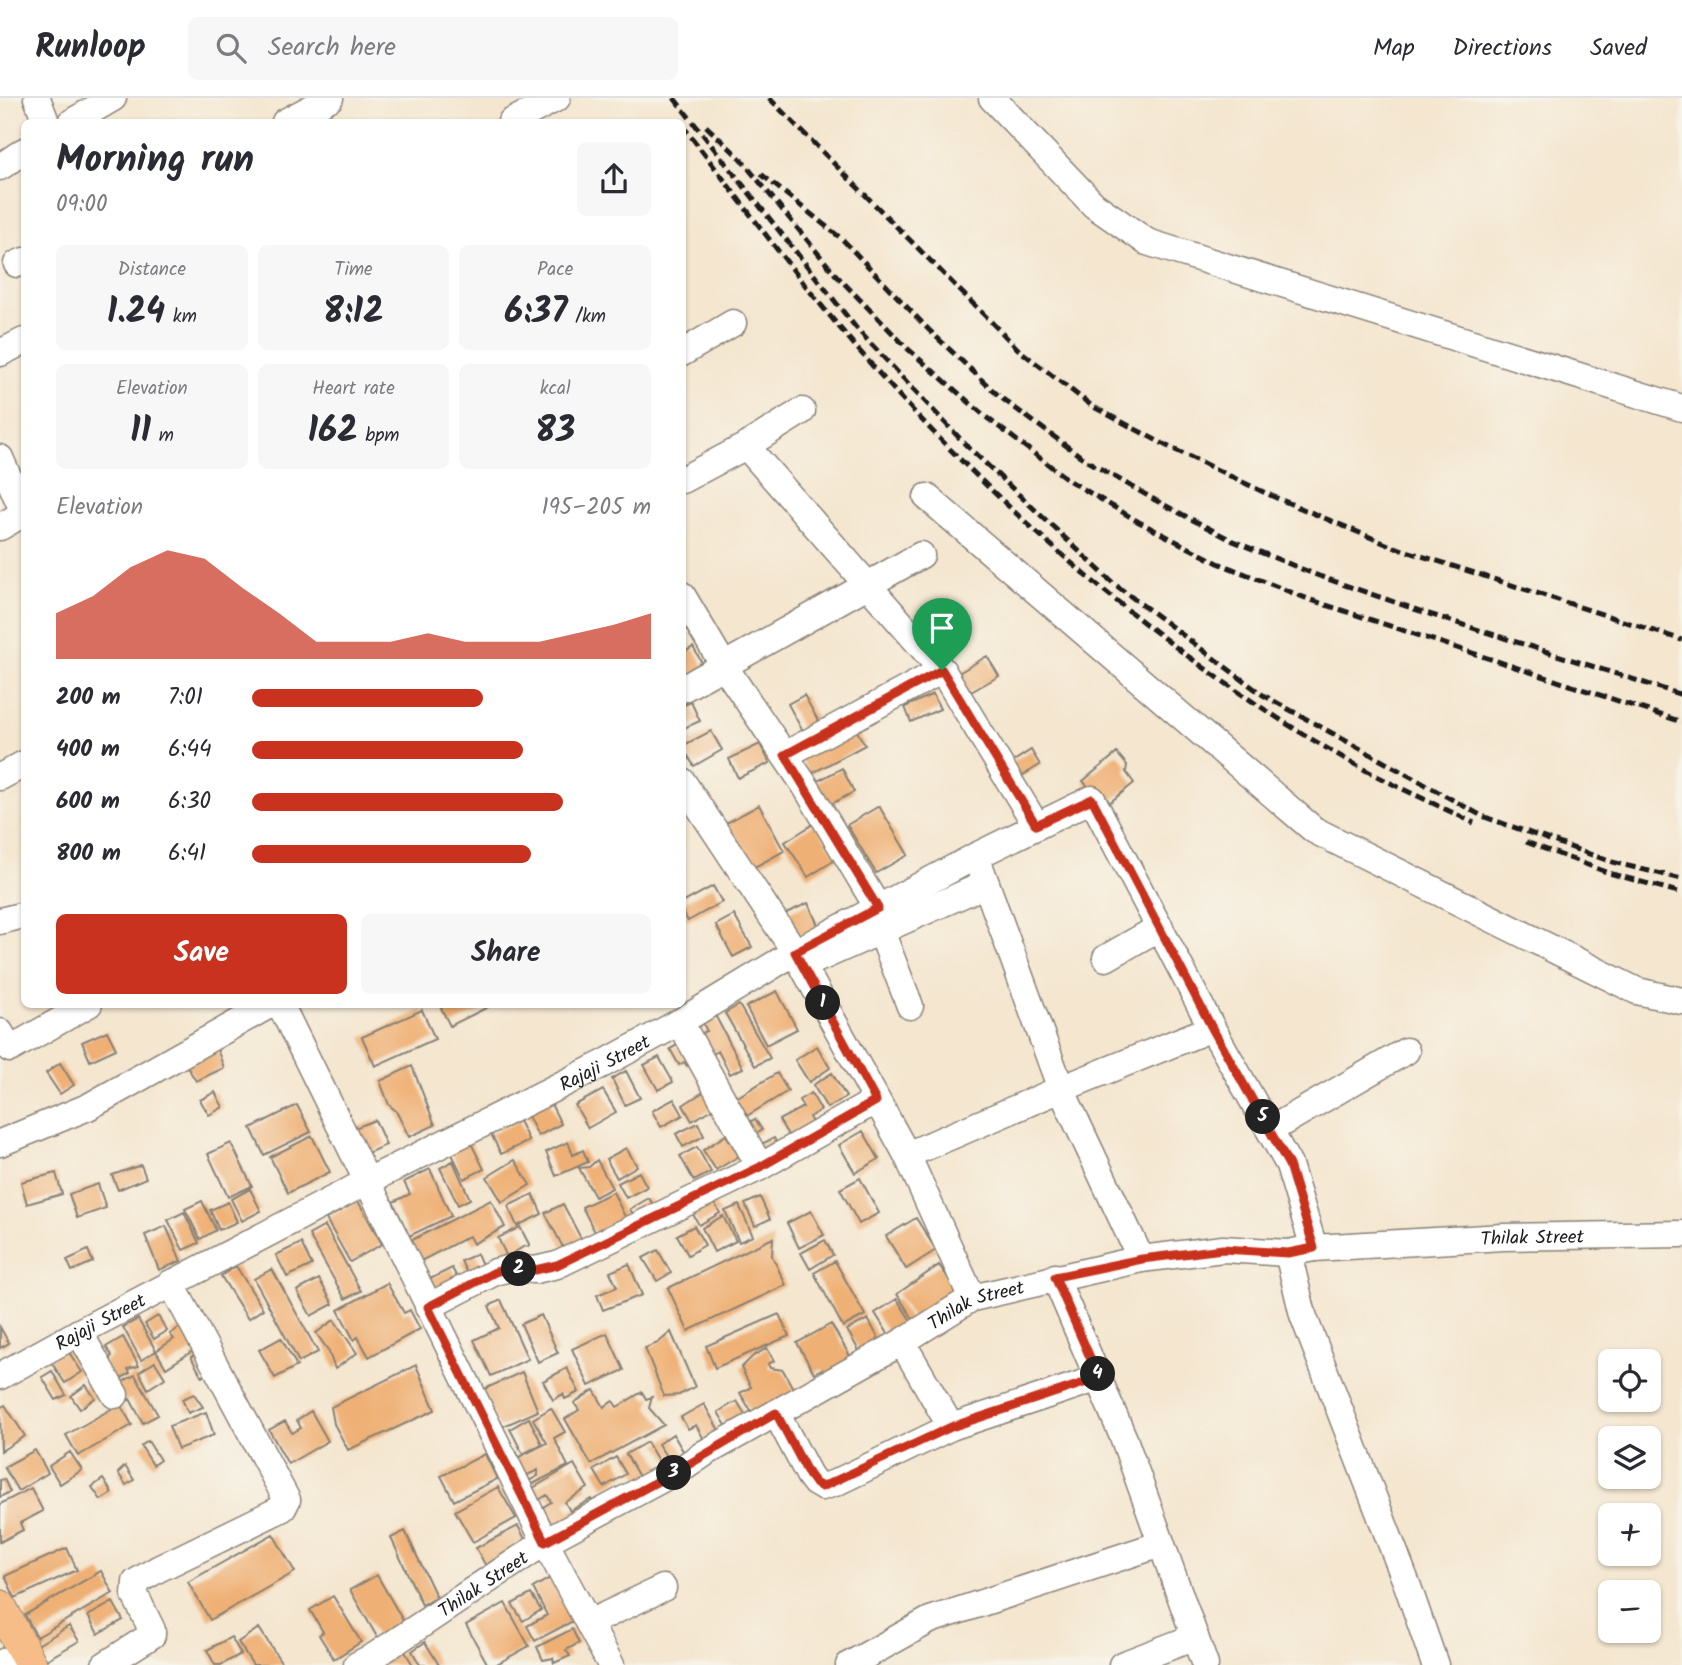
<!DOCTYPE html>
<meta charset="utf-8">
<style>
body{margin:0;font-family:Kalam,sans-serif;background:#f7f7f7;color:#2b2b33;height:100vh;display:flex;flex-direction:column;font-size:26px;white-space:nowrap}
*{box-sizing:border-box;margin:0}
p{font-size:23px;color:#7c7c81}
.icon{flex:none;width:38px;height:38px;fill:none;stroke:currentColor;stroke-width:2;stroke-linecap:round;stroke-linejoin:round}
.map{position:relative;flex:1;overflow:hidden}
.drawer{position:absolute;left:21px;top:21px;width:665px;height:889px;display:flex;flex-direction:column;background:#fff;border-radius:10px;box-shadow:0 2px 5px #0004}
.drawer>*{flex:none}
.controls{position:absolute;left:1598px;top:1251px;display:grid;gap:14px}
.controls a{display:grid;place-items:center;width:63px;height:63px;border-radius:10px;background:#fff;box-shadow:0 2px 5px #0004;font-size:35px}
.pin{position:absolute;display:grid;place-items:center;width:60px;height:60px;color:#fff;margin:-72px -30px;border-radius:50% 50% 50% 0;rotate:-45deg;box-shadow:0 0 7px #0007}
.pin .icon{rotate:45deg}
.km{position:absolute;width:35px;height:35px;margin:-18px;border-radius:50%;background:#222;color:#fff;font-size:19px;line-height:35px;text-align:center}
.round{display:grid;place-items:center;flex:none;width:74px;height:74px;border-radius:10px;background:#f7f7f7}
.headline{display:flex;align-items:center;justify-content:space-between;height:119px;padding:0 35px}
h1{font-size:38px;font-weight:600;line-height:52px}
.figures{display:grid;grid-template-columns:repeat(3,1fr);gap:10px;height:119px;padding:7px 35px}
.figures div{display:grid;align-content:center;border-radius:10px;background:#f7f7f7;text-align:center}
.figures b{font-size:35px;font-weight:600}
.figures small{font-size:19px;font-weight:400}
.figures p{font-size:19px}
.chart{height:196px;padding:14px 35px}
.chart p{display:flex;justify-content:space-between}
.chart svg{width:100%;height:126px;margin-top:7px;fill:#c8321e;opacity:.7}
.action{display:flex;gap:14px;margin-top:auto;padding:14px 35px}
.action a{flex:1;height:80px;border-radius:10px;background:#c8321e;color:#fff;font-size:28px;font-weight:600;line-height:80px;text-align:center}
.action a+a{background:#f7f7f7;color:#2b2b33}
ul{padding:0 35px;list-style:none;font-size:23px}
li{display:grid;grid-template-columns:112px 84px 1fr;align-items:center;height:52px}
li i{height:18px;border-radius:9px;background:#c8321e}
header{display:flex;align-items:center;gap:42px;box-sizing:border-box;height:98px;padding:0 35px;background:#fff;border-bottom:2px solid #e1e1e2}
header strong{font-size:33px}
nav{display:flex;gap:38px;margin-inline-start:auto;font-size:24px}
.search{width:490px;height:63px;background:#f7f7f7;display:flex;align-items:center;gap:18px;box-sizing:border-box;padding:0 24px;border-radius:10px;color:#7c7c81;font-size:26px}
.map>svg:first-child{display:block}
</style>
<header>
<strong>Runloop</strong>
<div class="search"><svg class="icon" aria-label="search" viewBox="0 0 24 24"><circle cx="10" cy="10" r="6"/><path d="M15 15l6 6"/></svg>Search here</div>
<nav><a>Map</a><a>Directions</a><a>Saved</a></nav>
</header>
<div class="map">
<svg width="1682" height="1567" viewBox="0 0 1682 1567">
<rect width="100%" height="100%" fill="#f7f3e8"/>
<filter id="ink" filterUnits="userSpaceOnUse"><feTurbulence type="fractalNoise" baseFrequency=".0143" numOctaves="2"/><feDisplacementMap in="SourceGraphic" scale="14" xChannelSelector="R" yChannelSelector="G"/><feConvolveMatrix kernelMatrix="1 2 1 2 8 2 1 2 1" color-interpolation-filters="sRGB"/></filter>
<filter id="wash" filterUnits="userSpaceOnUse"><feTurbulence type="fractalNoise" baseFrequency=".00686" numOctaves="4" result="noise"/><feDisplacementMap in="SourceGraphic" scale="28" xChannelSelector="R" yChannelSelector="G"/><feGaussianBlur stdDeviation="1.57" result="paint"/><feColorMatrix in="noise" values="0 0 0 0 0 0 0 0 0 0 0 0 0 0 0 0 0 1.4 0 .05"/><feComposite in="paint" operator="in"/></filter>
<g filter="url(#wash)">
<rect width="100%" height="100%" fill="#f4e6cf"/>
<g id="blocks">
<path fill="#efb075" d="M693 549 706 572 682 578V555Z
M987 558 999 578 964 598 952 579Z
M933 596 940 611 911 624 905 609Z
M804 597 824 633 807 641 788 606Z
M691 604 700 623 682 631V608Z
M854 628 865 647 809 677 799 658Z
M711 633 722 652 694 668 682 648Z
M760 646 770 665 738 680 729 661Z
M1031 652 1040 667 1012 684 1003 670Z
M1117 655 1127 667 1126 674 1134 685 1104 709 1083 683Z
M842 670 854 694 826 709 814 685Z
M759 707 784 753 749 772 717 730Z
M879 708 908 757 876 775 847 727Z
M815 725 838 760 808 779 785 744Z
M713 788 722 804 688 823 682 813V805Z
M808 805 819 829 793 841 782 817Z
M734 817 752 849 733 859 716 827Z
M777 893 797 931 766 947 746 909Z
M439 906H494L450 928Z
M739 907 770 960 755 968 725 915Z
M422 912 435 941 375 968 362 939Z
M714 915 743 970 730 976 718 953 711 957 700 936 707 933 701 922Z
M107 933 116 951 90 963 82 944Z
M681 945 692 965 687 968 684 964 679 967 670 951Z
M817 948 830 970 809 984 795 962Z
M217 951 224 970 196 983 186 967Z
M659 959 673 984 658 992 644 967Z
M60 965 74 987 60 996 46 975Z
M412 968 435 1027 409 1039 396 1013 389 1007 380 983Z
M626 973 640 1000 625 1007 612 981Z
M777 975 788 993 742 1021 731 1003Z
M832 975 846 999 827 1010 813 987Z
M708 991 718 1008 692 1023 683 1007Z
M603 992 616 1014 588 1030 575 1007Z
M215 994 223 1009 209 1017 200 1002Z
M811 995 821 1012 809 1019 814 1028 791 1042 779 1022 803 1009 799 1002Z
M674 1001 683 1017 661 1029 652 1013Z
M549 1002 561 1026 538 1038 526 1014Z
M297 1007 311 1034 264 1057 251 1030Z
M755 1021 762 1032 749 1040 742 1028Z
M375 1022 386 1047 358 1059 347 1033Z
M519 1023 529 1043 501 1056 491 1036Z
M698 1025 704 1038 683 1049 676 1036Z
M863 1033 879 1061 855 1075 839 1047Z
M726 1037 739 1058 716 1072 703 1052Z
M312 1038 330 1074 288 1095 270 1059Z
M774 1040 779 1051 762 1059 757 1048Z
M469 1041 484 1071 464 1081 449 1050Z
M568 1044 573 1057 583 1052 588 1064 556 1078 546 1054Z
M231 1045 252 1088 228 1099 208 1056Z
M697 1049 711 1074 694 1083 680 1058Z
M626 1050 637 1068 617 1080 606 1061Z
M515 1062 530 1087 502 1104 487 1079Z
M597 1062 612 1090 595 1099 579 1070 589 1069Z
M453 1063 470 1101 458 1107 440 1070Z
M141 1067 146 1080 118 1092 112 1077Z
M430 1071 451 1118 409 1138 393 1104 410 1096 404 1084Z
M639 1074 647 1089 626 1100 618 1085Z
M56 1075 62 1096 27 1106 21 1084Z
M860 1080 879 1115 859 1126 840 1091Z
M98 1086 106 1110 77 1120 69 1096Z
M250 1091 261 1113 242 1123 231 1101Z
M613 1094 630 1129 600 1144 582 1109Z
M533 1096 542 1116 517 1128 508 1108Z
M710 1097 720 1115 699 1127 689 1109Z
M760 1099 770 1121 755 1128 745 1106Z
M649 1100 658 1115 639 1126 630 1111Z
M491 1102 505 1129 473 1146 469 1138 419 1164 408 1144Z
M202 1103 216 1132 200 1141 185 1111Z
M358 1103 382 1146 350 1164 326 1121Z
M228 1104 237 1124 219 1132 210 1112Z
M563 1106 585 1148 567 1157 545 1115Z
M739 1107 753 1138 739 1144 725 1113Z
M811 1113 824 1137 799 1150 787 1125Z
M184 1114 199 1145 183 1152 168 1122Z
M723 1118 736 1143 714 1154 702 1130Z
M916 1120 936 1152 906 1171 886 1138Z
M166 1128 181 1163 159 1172 145 1137Z
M325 1128 361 1193 345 1201 309 1137Z
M694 1128 705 1147 688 1157 677 1137Z
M520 1129 530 1148 523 1149 507 1159 498 1140Z
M773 1140 772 1158 786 1187 688 1233 668 1190Z
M825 1142 833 1157 810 1171 801 1155Z
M301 1145 312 1167 287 1179 276 1157Z
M88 1152 93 1164 72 1173 67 1162Z
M658 1152 671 1175 657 1183 643 1160Z
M477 1156 487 1177 471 1184 461 1163Z
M835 1163 865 1217 843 1229 814 1175Z
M629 1166 642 1197 603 1212 597 1197 617 1189 610 1174Z
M939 1167 960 1197 917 1227 897 1196Z
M236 1168 263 1211 248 1221 221 1178Z
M452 1170 463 1191 436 1193 430 1181Z
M272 1171 318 1254 299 1264 254 1181Z
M319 1181 333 1206 311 1218 297 1193Z
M387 1185 404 1215 410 1212 420 1231 369 1259 358 1239 354 1242 338 1212Z
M897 1201 916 1231 894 1245 875 1215Z
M501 1202 528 1261 491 1278 474 1242 499 1230 489 1208Z
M779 1216 789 1238 715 1270 706 1248Z
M541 1217 558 1255 538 1264 521 1226Z
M158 1218 167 1233 154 1241 145 1226Z
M138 1221 156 1253 141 1262 123 1229Z
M868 1221 882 1247 862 1258 847 1232Z
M334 1222 357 1255 335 1271 328 1252 316 1235Z
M185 1226 199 1249 166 1270 156 1253 174 1241 170 1236Z
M831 1226 853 1263 826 1279 822 1271 814 1275 797 1245Z
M0 1229 9 1245 0 1250Z
M671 1234 695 1289 679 1297 664 1298 645 1250 658 1245Z
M607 1235 624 1272 589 1288 572 1251Z
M123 1239 139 1268 128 1271 130 1275 115 1284 104 1264 112 1258 106 1249Z
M281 1240 297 1268 275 1280 259 1252Z
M66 1250 82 1274 65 1285 49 1261Z
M767 1250 774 1263 768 1266 770 1270 783 1272 795 1294 754 1318 740 1295 751 1289 741 1270 752 1259Z
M205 1251 216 1271 202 1279 191 1259Z
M155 1264 165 1280 148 1291 139 1274Z
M416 1267 435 1312 348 1352 334 1326 331 1309Z
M567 1270 579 1294 565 1301 563 1296 553 1302 543 1283Z
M52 1273 66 1297 56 1302 42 1279Z
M522 1274 538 1313 499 1330 482 1292Z
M135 1277 158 1317 143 1325 130 1301 126 1304 117 1287Z
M86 1287 95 1300 80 1311 71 1298Z
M594 1292 604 1309 613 1303 617 1309 642 1294 646 1301 652 1299 649 1310 664 1327 591 1366 565 1321 579 1312 574 1305Z
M194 1296 203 1309 188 1315 182 1301Z
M737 1303 749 1323 730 1334 718 1314Z
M120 1306 132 1327 78 1358 66 1337Z
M704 1306 721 1336 706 1345 696 1327 688 1331 681 1319Z
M5 1307 25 1338 1 1353 0 1310Z
M551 1310 565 1334 554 1340 568 1368 525 1390V1385L538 1378V1372L521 1380 513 1362 547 1345 533 1321Z
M311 1313 328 1343 288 1366 269 1332 285 1323 292 1335 301 1330 297 1322Z
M206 1314 214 1337 178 1351 169 1328Z
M529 1320 542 1346 523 1356 510 1331Z
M673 1336 686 1358 672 1367 658 1346Z
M148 1343 160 1362 153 1367 141 1348Z
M647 1344 663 1371 642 1384 626 1356Z
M35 1352 48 1375 18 1393 4 1369Z
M70 1354 82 1372 60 1386 49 1368Z
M485 1356 497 1381 454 1403 441 1378Z
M616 1359 626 1376 604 1389 594 1372Z
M574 1366 588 1390 565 1404 570 1413 591 1401 597 1411 555 1436 540 1411 551 1404 547 1397 535 1404 528 1393Z
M125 1368 134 1382 126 1387 118 1375Z
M4 1381 10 1394 0 1399V1382Z
M103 1381 112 1395 101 1402 92 1389Z
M498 1389 516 1420 473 1444 455 1413Z
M31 1390 43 1413 20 1425 23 1432 0 1444V1406Z
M518 1428 530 1450 488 1472 476 1450Z
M405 1433 437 1500 422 1507 391 1440Z
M273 1436 295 1474 210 1522 188 1484Z
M67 1450 77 1472 15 1500 5 1478Z
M101 1473 113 1495 37 1539 25 1517Z
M377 1477 406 1528 380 1544 350 1492Z
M550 1480 573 1523 535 1543 527 1528 547 1517 533 1490Z
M531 1496 541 1512 523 1523 512 1506Z
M333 1498 361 1544 334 1561 319 1537 323 1534 310 1512Z
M113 1504 123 1522 98 1536 88 1518Z
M505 1505 529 1548 495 1567H488L466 1527Z
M69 1528 79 1543 46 1562 36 1548Z
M259 1530 283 1567H253L238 1544Z
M572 1531 579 1545 566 1552 570 1558 554 1565 553 1560 543 1562 537 1549Z
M231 1539 241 1556 221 1567H215L207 1552Z
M425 1544 439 1567H420L412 1553Z
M404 1552 413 1567H379Z"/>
</g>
</g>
<g filter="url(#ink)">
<use href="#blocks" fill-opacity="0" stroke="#888176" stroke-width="2"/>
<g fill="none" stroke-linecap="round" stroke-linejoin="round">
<defs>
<g id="minor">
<path d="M37 0 46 24"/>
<path d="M992 0 1094 107 1147 144 1682 310"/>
<path d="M72 24 113 0"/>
<path d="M285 24 330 0"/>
<path d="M511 24 557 0"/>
<path d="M0 69 24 53"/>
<path d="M17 166 24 163"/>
<path d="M0 255 24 243"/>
<path d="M682 255 733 225"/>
<path d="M746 348 942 572 1036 727"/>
<path d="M0 360 24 415"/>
<path d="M682 382 746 348 802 313"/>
<path d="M927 399 1314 732 1637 893 1682 903"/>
<path d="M0 429 24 415"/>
<path d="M682 497 724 568 806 689 878 810"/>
<path d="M682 591 921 457"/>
<path d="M785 657 942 572"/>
<path d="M0 679 24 666"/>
<path d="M682 683 795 854 907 1057 972 1200"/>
<path d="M976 758 1061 991 1141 1161"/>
<path d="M0 823 24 817"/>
<path d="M881 833 910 908"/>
<path d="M1106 860 1160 829"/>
<path d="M804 867 986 786"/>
<path d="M280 906 545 1444 611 1567"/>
<path d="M680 924 760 1069 875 1003"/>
<path d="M0 934 10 951 89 906"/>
<path d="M1270 1032 1406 953"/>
<path d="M0 1045 88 1009 271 906"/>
<path d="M907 1057 1061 991 1212 930"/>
<path d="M1288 1155 1303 1217 1408 1489 1435 1567"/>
<path d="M1055 1179 1124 1341 1205 1567"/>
<path d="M428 1209 495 1174 510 1170 535 1172 557 1167 760 1069"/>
<path d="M79 1234 115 1297"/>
<path d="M902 1244 951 1329 1099 1280"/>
<path id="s1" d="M0 1278 85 1231 366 1084 603 966 680 924 795 854 976 758 1092 701 1212 930 1289 1067 1314 1150"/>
<path d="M776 1315 809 1377 815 1385 822 1389 835 1385 951 1329"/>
<path d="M589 1525 663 1490"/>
<path d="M0 1566 24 1554"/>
<path d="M105 1567 152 1537V1532L135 1497 136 1484 158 1471 283 1410 287 1402 171 1185"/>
<path id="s2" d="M357 1567 376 1557 545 1444 686 1368 705 1355 902 1244 972 1200 1141 1161 1223 1151 1288 1155 1314 1150 1503 1139 1682 1136"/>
<path d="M849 1567 930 1522 1161 1446"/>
<path d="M1122 1567 1195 1539"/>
</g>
<path id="major" d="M0 1508 31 1567"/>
</defs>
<use href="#minor" stroke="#888176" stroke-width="29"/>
<use href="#major" stroke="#888176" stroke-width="34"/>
<use href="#minor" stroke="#fff" stroke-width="26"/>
<use href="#major" stroke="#f7bd88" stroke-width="32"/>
<path stroke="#1c1c1c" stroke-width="5" stroke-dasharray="10 5" stroke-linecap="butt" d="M674 0 857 231 966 347 1113 485 1263 597 1482 718 1612 764 1682 781
M769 0 1019 252 1092 308 1167 348 1272 398 1391 448 1682 542
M682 27C738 99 792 174 851 243 987 403 1165 559 1349 663 1389 686 1432 704 1474 725
M706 28 739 59 835 176 908 251 986 319 1070 383 1139 424 1218 465 1308 501 1682 624
M761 76 842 141 929 232 1000 299 1087 363 1155 402 1233 443 1319 478 1423 514 1682 597
M1526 744 1609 775 1682 795"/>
</g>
</g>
<g fill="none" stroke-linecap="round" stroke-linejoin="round" filter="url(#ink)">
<defs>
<path id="route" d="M942 572 1036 727 1092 701 1212 930 1289 1067 1314 1150 1288 1155 1223 1151 1142 1161 1055 1179 1099 1280 951 1329 822 1389 815 1385 809 1377 776 1315 686 1368 545 1444 428 1209 495 1174 510 1170 535 1172 557 1167 760 1069 876 1003 795 854 878 810 785 657Z"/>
</defs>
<use href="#route" stroke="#fff" stroke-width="14"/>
<use href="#route" stroke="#c8321e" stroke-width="9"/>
</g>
<g text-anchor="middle" stroke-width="7" stroke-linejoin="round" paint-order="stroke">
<g font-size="19" fill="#1c1c1c" stroke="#f7f3e8">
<text dy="7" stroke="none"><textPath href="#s1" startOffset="681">Rajaji Street</textPath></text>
<text dy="7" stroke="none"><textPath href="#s2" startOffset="1283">Thilak Street</textPath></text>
<text dy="7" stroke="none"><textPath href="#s2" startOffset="718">Thilak Street</textPath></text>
<text dy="7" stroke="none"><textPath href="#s1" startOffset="114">Rajaji Street</textPath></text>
<text dy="7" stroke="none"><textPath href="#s2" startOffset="150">Thilak Street</textPath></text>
</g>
</g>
</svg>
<div class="controls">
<a><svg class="icon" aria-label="locate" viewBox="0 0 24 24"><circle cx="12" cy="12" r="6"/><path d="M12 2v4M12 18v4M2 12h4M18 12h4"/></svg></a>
<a><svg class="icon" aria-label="layers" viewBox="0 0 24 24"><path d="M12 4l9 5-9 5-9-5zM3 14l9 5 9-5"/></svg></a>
<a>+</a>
<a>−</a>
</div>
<div class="pin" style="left:942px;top:572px;background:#1e9e55"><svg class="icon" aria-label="arrive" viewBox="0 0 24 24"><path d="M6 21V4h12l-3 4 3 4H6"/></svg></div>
<b class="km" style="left:823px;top:905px">1</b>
<b class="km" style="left:519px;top:1171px">2</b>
<b class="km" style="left:674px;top:1375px">3</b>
<b class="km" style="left:1098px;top:1276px">4</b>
<b class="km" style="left:1263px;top:1019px">5</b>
<section class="drawer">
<div class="headline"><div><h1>Morning run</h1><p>09:00</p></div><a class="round"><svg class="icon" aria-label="share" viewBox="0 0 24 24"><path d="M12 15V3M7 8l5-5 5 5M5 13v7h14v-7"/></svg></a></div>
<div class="figures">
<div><p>Distance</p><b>1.24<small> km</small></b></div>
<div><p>Time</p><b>8:12</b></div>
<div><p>Pace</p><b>6:37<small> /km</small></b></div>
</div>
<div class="figures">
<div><p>Elevation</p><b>11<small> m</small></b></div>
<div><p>Heart rate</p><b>162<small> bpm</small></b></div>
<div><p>kcal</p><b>83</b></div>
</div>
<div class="chart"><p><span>Elevation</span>195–205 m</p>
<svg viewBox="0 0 160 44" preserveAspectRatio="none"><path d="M0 44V28L10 22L20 12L30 6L40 9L50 19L60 28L70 38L80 38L90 38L100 35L110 38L120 38L130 38L140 35L150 32L160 28V44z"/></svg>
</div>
<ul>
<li><b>200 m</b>7:01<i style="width:58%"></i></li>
<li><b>400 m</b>6:44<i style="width:68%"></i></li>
<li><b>600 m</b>6:30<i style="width:78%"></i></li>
<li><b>800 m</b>6:41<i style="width:70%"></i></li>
</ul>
<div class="action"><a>Save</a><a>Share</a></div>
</section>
</div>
